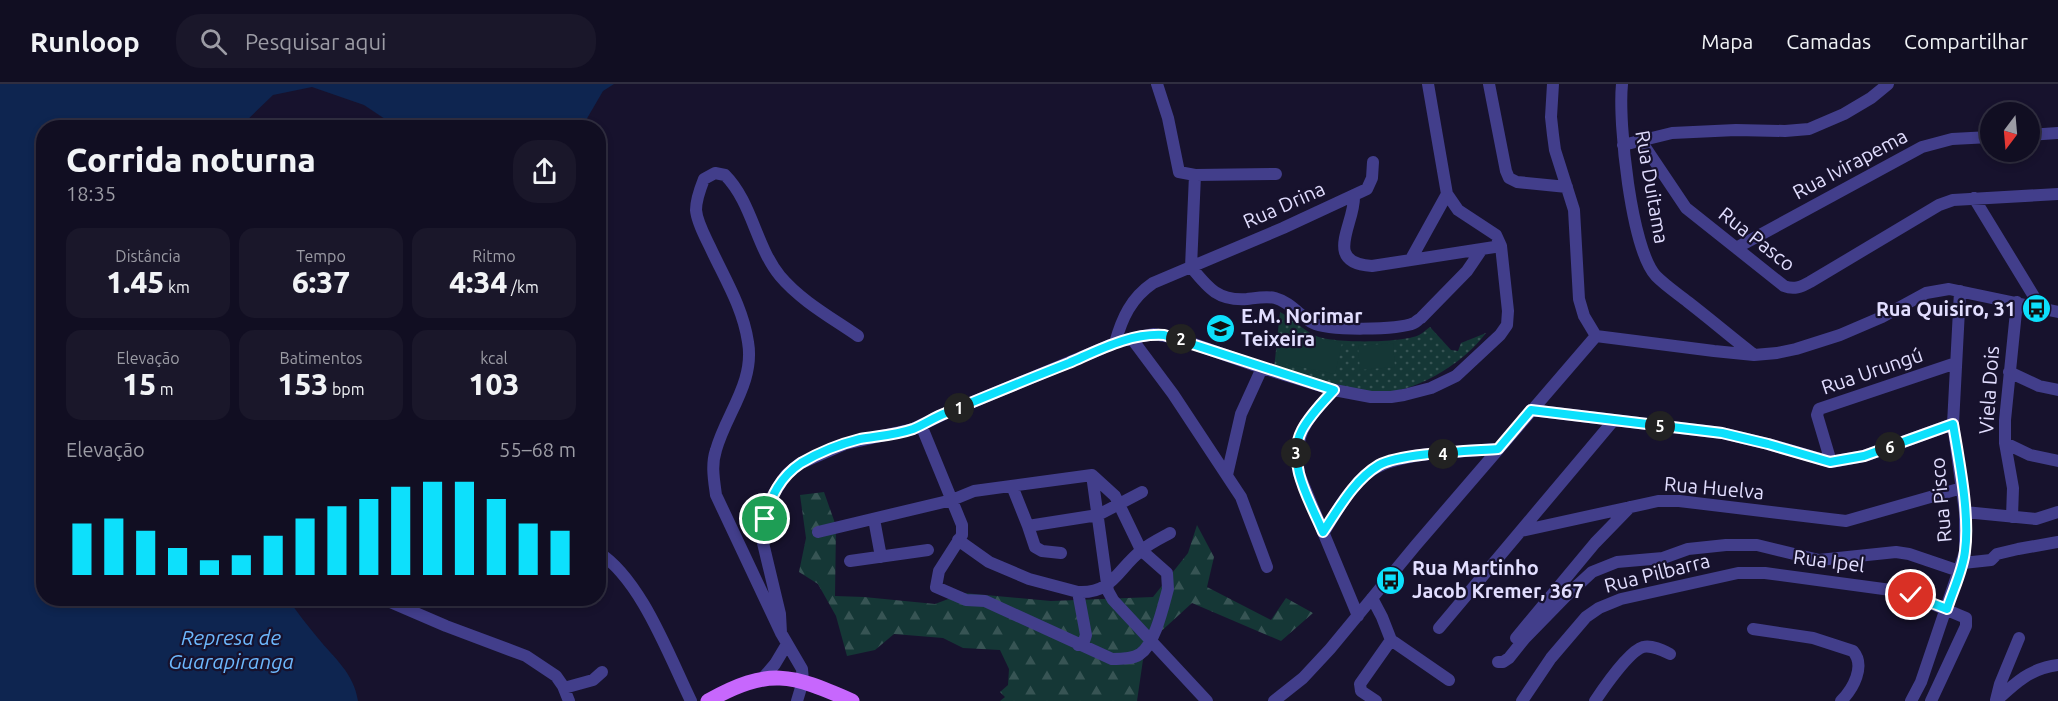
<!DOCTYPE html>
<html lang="pt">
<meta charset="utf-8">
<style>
body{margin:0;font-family:Ubuntu,sans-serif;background:#1a172a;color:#f1f3f6;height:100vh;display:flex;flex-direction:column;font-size:22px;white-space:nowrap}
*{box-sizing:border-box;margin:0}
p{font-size:20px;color:#9c9ca5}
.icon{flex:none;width:33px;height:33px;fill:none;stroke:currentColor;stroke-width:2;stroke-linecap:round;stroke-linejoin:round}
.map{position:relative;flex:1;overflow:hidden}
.panel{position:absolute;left:36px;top:36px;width:570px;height:486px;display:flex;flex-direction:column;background:#110e22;border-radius:24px;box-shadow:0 3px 9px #0003,0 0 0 2px #302e40}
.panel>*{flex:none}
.needle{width:39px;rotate:196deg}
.controls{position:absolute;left:1980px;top:18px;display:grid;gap:12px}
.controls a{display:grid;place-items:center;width:60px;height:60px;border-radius:50%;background:#110e22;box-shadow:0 3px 9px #0003,0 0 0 2px #302e40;font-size:30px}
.pin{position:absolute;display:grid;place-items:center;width:51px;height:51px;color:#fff;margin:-26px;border:3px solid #fff;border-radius:50%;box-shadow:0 2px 6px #0007}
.km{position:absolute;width:30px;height:30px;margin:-15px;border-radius:50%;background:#222;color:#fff;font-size:16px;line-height:30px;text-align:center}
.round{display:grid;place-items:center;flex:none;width:63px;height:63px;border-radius:24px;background:#1a172a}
.headline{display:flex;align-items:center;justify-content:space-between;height:102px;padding:0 30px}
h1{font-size:33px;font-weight:800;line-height:45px}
.metrics{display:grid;grid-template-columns:repeat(3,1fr);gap:9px;height:102px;padding:6px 30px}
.metrics div{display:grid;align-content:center;border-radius:15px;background:#1a172a;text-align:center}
.metrics b{font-size:30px;font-weight:800}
.metrics small{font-size:16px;font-weight:400}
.metrics p{font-size:16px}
.chart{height:168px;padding:12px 30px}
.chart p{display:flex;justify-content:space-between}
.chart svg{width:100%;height:108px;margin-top:6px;stroke:#0de0fc;stroke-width:6}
header{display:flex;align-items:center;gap:36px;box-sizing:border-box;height:84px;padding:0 30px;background:#110e22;border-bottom:2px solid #302e40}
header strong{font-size:28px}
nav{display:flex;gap:33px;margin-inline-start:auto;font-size:21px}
.search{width:420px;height:54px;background:#1a172a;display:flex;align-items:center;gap:15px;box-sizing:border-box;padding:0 21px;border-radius:24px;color:#9c9ca5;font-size:22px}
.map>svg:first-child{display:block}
</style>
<header>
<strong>Runloop</strong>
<div class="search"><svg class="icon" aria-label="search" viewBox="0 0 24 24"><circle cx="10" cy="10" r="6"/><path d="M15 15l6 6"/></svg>Pesquisar aqui</div>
<nav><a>Mapa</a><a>Camadas</a><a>Compartilhar</a></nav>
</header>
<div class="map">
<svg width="2058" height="617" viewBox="0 0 2058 617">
<defs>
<pattern id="green-dots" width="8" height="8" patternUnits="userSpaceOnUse" patternTransform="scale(1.5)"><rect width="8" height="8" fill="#153736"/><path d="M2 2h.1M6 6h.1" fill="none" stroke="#375454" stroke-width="1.8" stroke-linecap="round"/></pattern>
<pattern id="forest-firs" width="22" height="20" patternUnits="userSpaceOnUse" patternTransform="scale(1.5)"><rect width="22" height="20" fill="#153736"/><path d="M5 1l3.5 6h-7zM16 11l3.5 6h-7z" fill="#375454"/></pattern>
</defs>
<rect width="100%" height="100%" fill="#17122d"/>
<path fill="url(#green-dots)" d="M1280 228C1292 234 1302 245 1314 251 1329 260 1404 259 1419 251 1423 249 1427 245 1430 243L1451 266 1458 267 1461 259 1486 249C1459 285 1403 316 1358 309 1332 304 1300 292 1274 285Z"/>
<path fill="url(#forest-firs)" d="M824 408 836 442 835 512 864 513 935 520 964 509 1051 517 1153 513 1188 469 1197 441 1214 473 1207 503 1271 536 1286 514 1313 529 1281 557 1192 519 1145 562 1137 617H1000L1005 613 1000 608 1008 601 1009 585 1000 566 963 564 943 554 894 550 875 566 847 572 836 532 818 500 799 488 806 454 800 411Z"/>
<path fill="#153736" d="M1283 247 1342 259 1335 290 1277 278Z
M1393 259 1395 283 1360 286 1358 262Z"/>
<path fill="#0e2550" d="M0 0H614L603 7 582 43H397L364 21 312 3 273 11 245 38 243 43 44 44V514L288 515C297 528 307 541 317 553 334 574 354 589 358 617H0Z"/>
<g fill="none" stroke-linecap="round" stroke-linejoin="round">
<path stroke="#423e8b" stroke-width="12" d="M1157 0 1168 34 1179 88 1195 91 1276 90
M1489 0 1506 87 1509 94 1517 98 1567 103
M1553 0 1551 33 1553 51 1555 66 1574 126 1579 215 1584 232 1596 252
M1622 0C1618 38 1631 165 1656 192 1666 202 1678 210 1688 218 1710 235 1731 253 1753 270
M2030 51 2058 49
M1641 57 1686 124 1784 202C1794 206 1801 203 1810 198L1939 121 1953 116 2058 110
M1623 61 1672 49 1736 46 1785 47 1809 45 1844 30 1871 14 1888 0
M1354 111C1356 139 1321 179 1372 182L1501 162
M1974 114 2041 224
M1736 164 1922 63 1952 55 1990 53
M1411 175 1447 110
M1191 183C1208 204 1218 217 1247 215 1256 214 1266 212 1275 214 1290 218 1300 232 1313 239 1328 247 1398 246 1414 239 1416 238 1419 235 1421 234L1467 187 1482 165
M1191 183 1195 91
M1596 252 1714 267 1754 271 1777 269 1796 265 1840 251 1882 233 1926 209 1949 205 2058 228
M1132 255 1173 310 1241 413 1267 483
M1115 259C1122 234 1131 214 1153 199L1283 144 1367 105 1372 94 1373 78
M2009 288 2039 302 2058 306
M1334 306C1307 336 1293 347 1299 390L1358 532
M1531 326 1722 349 1768 360 1831 378 1864 372 1953 340
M921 341 962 441V451L939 487 936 503 966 516 985 517 1112 575C1121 575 1133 575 1140 570 1155 560 1163 523 1168 505L1167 489 1141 466 1115 412 1092 391
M2005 359 2030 371 2058 377
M1831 378 1817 331 1819 325 1956 279
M1227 391 1241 330 1262 284
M1012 402 1028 442 1035 463 1042 467 1061 469
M1965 428 2036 435 2058 428
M2012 433 2013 404 2005 359V336L2017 218
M874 435 881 473
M1028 442 1098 431 1142 408
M1521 447 1658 417H1679L1846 437 1962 404
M818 448 952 416 974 407 1092 391 1108 507 1113 516 1207 617
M1324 448C1336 428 1349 405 1368 389 1395 367 1462 368 1498 365
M958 456 989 478 1029 495 1078 508
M598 468C641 495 669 572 691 617
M850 477 928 466
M1963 479 1991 476 1997 470 2018 465 2058 458
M381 514 446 542 526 572 556 592 563 602 569 617
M1372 514 1382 533 1391 556 1449 596
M1439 544 1614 336
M1753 545 1813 554 1853 567C1866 582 1853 605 1841 617
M781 549 780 530 763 459 764 435 771 414 786 391 799 380 845 360 913 345 944 330 1120 257 1153 250 1177 254 1262 284 1334 306 1371 313H1391L1404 311 1431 304 1456 292 1500 251 1507 241 1508 227 1501 162 1496 151 1458 126 1447 110 1428 0
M1516 554 1595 459 1630 423
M1078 561 1084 557 1086 551 1078 508C1113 510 1118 484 1142 466 1150 459 1161 454 1170 449
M1498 578H1503L1509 574 1525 554 1566 512 1592 488 1617 478 1663 474 1688 465 1726 461H1757L1819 476 1896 468 1909 470 1959 487
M763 594 775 580 787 560
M564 604 593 596 602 588
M1996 616 2000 600 2019 554
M797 617 803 597 802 585 781 549 716 411C714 396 711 381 716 366 726 330 755 298 748 258 743 224 725 195 711 165 706 154 697 139 696 126 696 116 700 105 704 95L715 89 725 91C752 118 756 163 780 192 801 217 832 234 858 252
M1274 617 1303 594 1330 565 1416 461 1596 252
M1376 617 1361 607 1360 600 1391 556
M1522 617 1551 574 1586 533 1599 524 1621 515 1738 489H1765L1891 506 1911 511 1966 534V542L1931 617
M1595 617C1603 605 1629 567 1643 563 1652 561 1662 566 1670 570
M1911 617 1921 598 1965 468V428L1953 340 1960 207
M1996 617C2015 599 2031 584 2058 581"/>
<path stroke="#c767fd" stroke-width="15" d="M708 617C769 583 791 590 852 617"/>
</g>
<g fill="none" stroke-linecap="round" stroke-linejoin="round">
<defs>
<path id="route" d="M765 435C771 412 780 393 801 379 818 369 840 360 860 355 878 352 896 351 913 345 925 340 935 333 946 329 987 312 1028 295 1069 279 1099 266 1130 249 1164 251L1334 306C1322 319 1310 331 1302 346 1285 378 1311 419 1323 448 1339 424 1354 396 1379 381 1400 369 1471 367 1498 365L1531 326 1722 349 1768 360 1830 378 1864 372 1953 340C1959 376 1970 431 1965 467 1963 486 1953 506 1947 525L1911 511"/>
</defs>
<use href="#route" stroke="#fff" stroke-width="12"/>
<use href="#route" stroke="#0de0fc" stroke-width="8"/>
</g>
<defs>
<symbol id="bus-disc" viewBox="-11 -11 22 22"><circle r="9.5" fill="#0de0fc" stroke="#17122d"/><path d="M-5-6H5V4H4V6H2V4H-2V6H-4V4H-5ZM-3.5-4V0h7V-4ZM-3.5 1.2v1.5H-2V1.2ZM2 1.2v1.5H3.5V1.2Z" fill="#111"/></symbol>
<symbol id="school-disc" viewBox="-11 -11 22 22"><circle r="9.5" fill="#0de0fc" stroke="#17122d"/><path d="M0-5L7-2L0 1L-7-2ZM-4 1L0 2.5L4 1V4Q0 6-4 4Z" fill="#111"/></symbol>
</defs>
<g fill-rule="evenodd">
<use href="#bus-disc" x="2020" y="208" width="33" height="33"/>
<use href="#school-disc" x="1204" y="228" width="33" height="33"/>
<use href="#bus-disc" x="1374" y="480" width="33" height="33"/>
</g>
<g text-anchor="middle" stroke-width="4.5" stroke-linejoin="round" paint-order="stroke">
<g font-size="20" fill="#e2deff" stroke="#17122d">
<text transform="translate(1850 80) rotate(-28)" y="7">Rua Ivirapema</text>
<text transform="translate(1652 103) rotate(80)" y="7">Rua Duitama</text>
<text transform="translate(1284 121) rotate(-24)" y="7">Rua Drina</text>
<text transform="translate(1757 155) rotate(38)" y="7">Rua Pasco</text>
<text transform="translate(1872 287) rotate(-19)" y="7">Rua Urungú</text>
<text transform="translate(1989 306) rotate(-86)" y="7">Viela Dois</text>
<text transform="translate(1714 404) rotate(5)" y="7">Rua Huelva</text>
<text transform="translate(1941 416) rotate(-95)" y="7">Rua Pisco</text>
<text transform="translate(1829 477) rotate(7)" y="7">Rua Ipel</text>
<text transform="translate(1657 489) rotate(-14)" y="7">Rua Pilbarra</text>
</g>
<g font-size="20" font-weight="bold" fill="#e2deff" stroke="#17122d" text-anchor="start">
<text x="2016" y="232" text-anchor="end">Rua Quisiro, 31</text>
<text x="1241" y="239">E.M. Norimar<tspan x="1241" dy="23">Teixeira</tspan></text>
<text x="1412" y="491">Rua Martinho<tspan x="1412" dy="23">Jacob Kremer, 367</tspan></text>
</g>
<g font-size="21" font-style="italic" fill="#6db8fd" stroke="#17122d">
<text x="231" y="561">Represa de<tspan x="231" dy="24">Guarapiranga</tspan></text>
</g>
</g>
</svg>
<div class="controls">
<a><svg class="needle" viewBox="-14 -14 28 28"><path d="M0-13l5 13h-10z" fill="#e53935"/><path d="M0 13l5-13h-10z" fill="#9c9ca5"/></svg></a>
</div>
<div class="pin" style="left:765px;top:435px;background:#1e9e55"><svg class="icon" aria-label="arrive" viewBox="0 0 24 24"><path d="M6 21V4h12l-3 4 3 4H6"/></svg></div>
<div class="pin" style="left:1911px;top:511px;background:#d93025"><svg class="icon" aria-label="check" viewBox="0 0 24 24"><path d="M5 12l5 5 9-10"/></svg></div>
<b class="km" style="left:959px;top:324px">1</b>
<b class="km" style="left:1181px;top:255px">2</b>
<b class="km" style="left:1296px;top:369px">3</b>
<b class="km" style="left:1443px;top:370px">4</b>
<b class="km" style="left:1660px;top:342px">5</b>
<b class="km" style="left:1890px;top:363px">6</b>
<section class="panel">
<div class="headline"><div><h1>Corrida noturna</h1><p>18:35</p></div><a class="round"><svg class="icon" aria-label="share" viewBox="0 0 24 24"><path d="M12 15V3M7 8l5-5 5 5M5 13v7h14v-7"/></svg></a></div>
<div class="metrics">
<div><p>Distância</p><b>1.45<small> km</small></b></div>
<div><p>Tempo</p><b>6:37</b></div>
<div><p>Ritmo</p><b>4:34<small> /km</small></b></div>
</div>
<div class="metrics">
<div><p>Elevação</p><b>15<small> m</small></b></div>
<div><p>Batimentos</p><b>153<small> bpm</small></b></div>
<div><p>kcal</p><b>103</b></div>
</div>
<div class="chart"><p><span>Elevação</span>55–68 m</p>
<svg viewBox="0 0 160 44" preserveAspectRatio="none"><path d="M5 44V23M15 44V21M25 44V26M35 44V33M45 44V38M55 44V36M65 44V28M75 44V21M85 44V16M95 44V13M105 44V8M115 44V6M125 44V6M135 44V13M145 44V23M155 44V26"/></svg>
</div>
</section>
</div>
